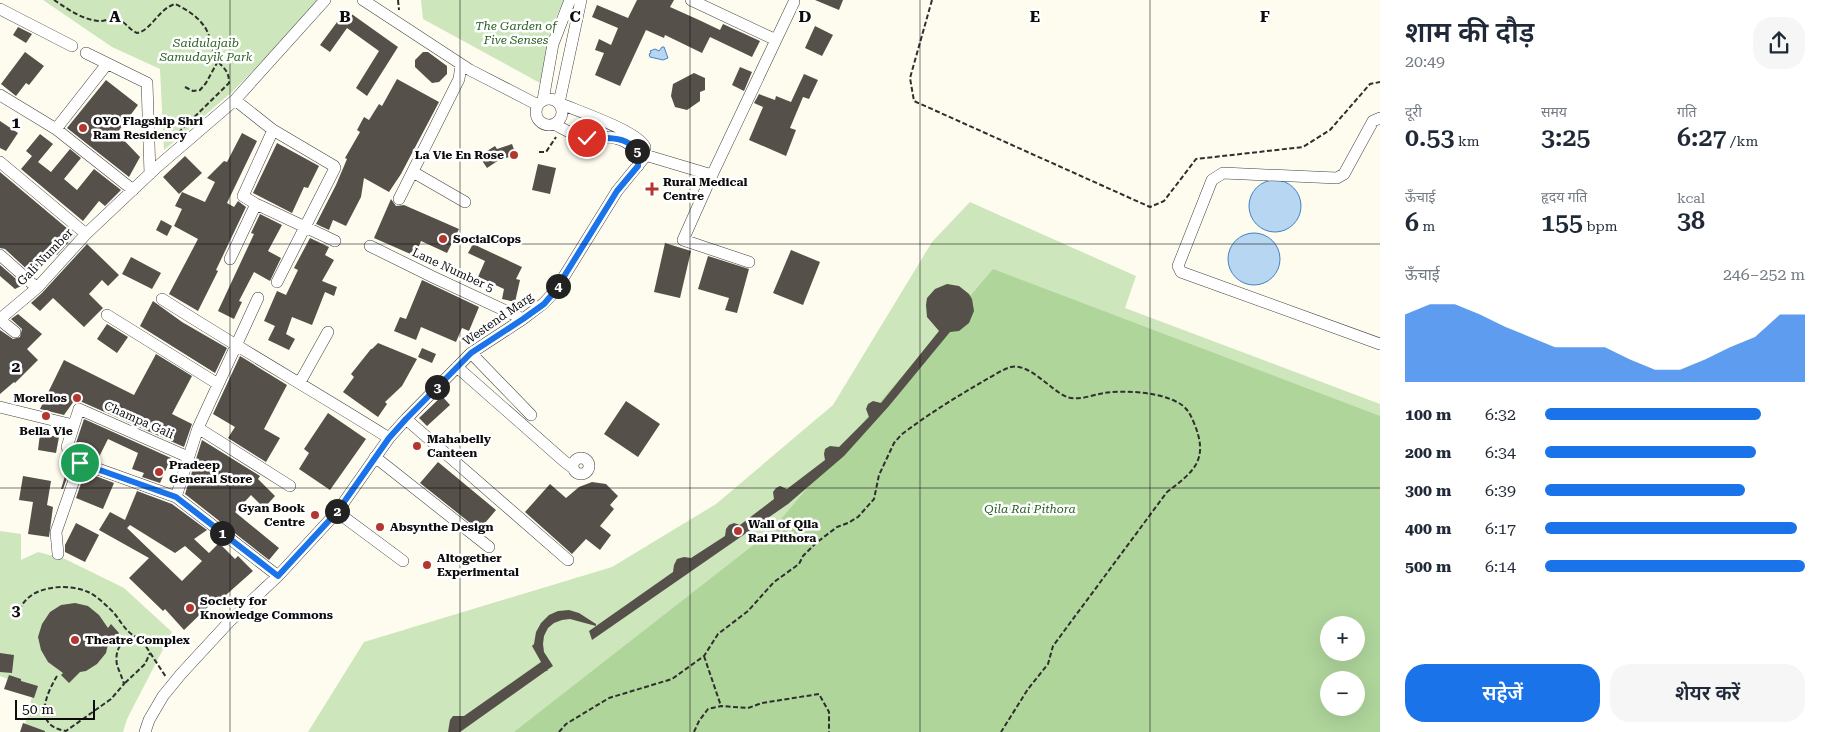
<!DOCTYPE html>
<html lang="hi">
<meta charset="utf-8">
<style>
body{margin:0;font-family:"Roboto Serif","Noto Sans Devanagari",serif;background:#f6f6f7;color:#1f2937;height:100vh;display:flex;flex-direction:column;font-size:19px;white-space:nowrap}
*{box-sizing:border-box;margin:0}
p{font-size:16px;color:#747a83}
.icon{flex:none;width:28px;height:28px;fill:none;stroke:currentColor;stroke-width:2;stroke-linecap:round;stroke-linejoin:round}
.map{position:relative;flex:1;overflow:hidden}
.side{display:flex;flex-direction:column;background:#fff;width:450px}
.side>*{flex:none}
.tools{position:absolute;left:1320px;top:616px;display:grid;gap:10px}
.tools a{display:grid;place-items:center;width:45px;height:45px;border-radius:50%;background:#fff;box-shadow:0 5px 20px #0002;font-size:25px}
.scale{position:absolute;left:15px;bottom:12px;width:80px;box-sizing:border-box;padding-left:5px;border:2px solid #0d0d0d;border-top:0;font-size:14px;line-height:18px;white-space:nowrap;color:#0d0d0d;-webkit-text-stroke:4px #fff;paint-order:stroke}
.pin{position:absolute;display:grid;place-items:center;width:42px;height:42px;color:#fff;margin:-21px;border:2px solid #fff;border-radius:50%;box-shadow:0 1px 5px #0007}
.km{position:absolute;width:25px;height:25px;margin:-12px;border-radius:50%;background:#222;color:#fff;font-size:14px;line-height:25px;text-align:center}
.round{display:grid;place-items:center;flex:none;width:52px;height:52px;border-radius:20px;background:#f6f6f7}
.headline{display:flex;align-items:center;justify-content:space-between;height:85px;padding:0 25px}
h1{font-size:28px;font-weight:600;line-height:38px}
.figures{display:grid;grid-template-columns:repeat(3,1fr);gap:8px;height:85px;padding:5px 25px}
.figures div{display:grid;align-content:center}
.figures b{font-size:25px;font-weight:600}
.figures small{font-size:14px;font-weight:400}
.figures p{font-size:14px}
.chart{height:140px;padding:10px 25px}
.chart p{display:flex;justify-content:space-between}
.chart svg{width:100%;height:90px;margin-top:5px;fill:#1a73e8;opacity:.7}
.action{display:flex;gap:10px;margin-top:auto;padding:10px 25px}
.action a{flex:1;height:58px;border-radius:20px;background:#1a73e8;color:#fff;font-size:20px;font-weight:600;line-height:58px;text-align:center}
.action a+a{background:#f6f6f7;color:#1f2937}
ul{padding:0 25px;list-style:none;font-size:16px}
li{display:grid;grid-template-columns:80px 60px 1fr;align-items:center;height:38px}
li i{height:12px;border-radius:6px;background:#1a73e8}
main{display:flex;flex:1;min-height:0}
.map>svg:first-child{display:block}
</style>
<main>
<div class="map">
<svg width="1380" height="732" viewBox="0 0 1380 732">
<rect width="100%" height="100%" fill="#fefcef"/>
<path fill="#cde6bb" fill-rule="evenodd" d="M43 0H322L232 92 164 150 160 69 112 47Z
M421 0H564L551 28 540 83 423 19Z
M970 202 1136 276 1125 308 1380 404V732H308L364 642 612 567 716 504 833 405 932 242ZM1329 625H1356V652H1329ZM1329 680H1356V708H1329Z
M0 531 21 534V560L38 552 65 559 124 588 172 632 127 719 123 732H23L34 689 0 676Z"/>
<path fill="#afd59b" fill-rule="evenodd" d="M993 269 1380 416V732H514L770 532ZM1329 625H1356V652H1329ZM1329 680H1356V708H1329Z"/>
<path fill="#b7d6f1" stroke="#4383c3" d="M662 47H664L668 58 663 60 650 57 649 54 651 53 650 51 655 49 659 51Z
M1249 206a26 26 0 1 1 52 0a26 26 0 1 1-52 0Z
M1228 259a26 26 0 1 1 52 0a26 26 0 1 1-52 0Z"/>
<path fill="#55504a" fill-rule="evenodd" d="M637 0H674L670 7 699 20 720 30 723 24 760 41 752 57 710 37 702 53 665 35 664 38 646 30 620 86 595 75 604 53 595 50 599 39 611 45 618 28 592 17 597 5 628 18Z
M815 0H843L839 10Z
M346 10 398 47 367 96 356 88 379 51 347 28 330 52 320 45Z
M815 26 833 35 822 56 805 48Z
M18 27 32 34 26 43 13 35Z
M25 52 44 66 29 85 26 83 16 96 1 84Z
M423 52H428L447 66V74L439 82 432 83 415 67V60Z
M740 67 752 72 744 91 732 85Z
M694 73 705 78V90L700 92V101L687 110 675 107 671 96 673 84Z
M804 74 818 80 809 99 803 97 790 128 796 130 786 156 749 140 763 107 754 103 759 94 775 100 776 96 791 102Z
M397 79 439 102 401 174 389 192 364 178 361 197 346 226 333 220 329 230 316 224 336 185 347 159 345 158 360 132 357 130 364 117 369 120 379 104 382 106Z
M106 80 138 105 117 133 140 157 129 177 67 128Z
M0 121 18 133 6 151 0 148Z
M242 133 257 141 227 203 234 207 238 201 246 207 216 270 218 271 198 311 169 294 198 239 174 226 182 209 175 206 182 192 205 202 215 182 207 178 224 161 227 162Z
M40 134 53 144 38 162 51 172 70 149 81 158 64 179 77 190 94 169 121 190 105 206 99 201 83 221 21 169 32 156 26 151Z
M277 143 319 166 308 188 304 187 292 213 253 193Z
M512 144 516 155 499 160 487 168 479 156 495 146 497 149Z
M185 156 202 173 179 194 163 177Z
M538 164 556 168 550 194 532 190Z
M0 172 75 235 57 255 52 251 32 274 5 249 0 248Z
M391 199 396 206 404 205 459 229 447 253 421 241 415 256 374 238Z
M260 214 282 225 268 251 281 258 270 281 254 272 239 301 242 302 234 319 218 311 254 234 251 233Z
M161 220 172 226 167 236 156 230Z
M310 238 329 247 325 255 334 260 322 281 337 287 334 296 325 292 312 325 292 317 286 334 295 339 289 350 268 340 275 326 264 321 277 291 286 295 298 270 294 268Z
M665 243 691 251 680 298 654 292Z
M87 244 119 275 108 286 102 280 89 294 103 308 84 327 53 298 40 311 31 303 42 293Z
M473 244 522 267 516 279 520 280 515 302 502 299 504 289 478 277 485 261 468 253Z
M791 250 820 262 803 305 773 293Z
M708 256 749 269 737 313 725 310 729 298 698 289Z
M131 257 161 273 152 289 122 274Z
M0 265 23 285 15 289 0 276Z
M422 280 479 307 469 331 462 328 456 342 421 327 416 340 394 331 400 317 406 319Z
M947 284 959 286 969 294 972 299 974 311 969 323 959 331 950 332 889 406 844 456 788 504 592 640 589 631 673 572 674 565 677 559 684 557 691 558 725 536 726 529 729 525 734 523 740 525 774 499 773 492 776 488 780 486 787 489 825 460 824 454 825 449 830 446 839 447 869 417 866 409 868 404 873 401 881 403 939 331 927 317 926 305 927 298 935 289Z
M153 301 182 322 227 348 215 373 140 326Z
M18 314 42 334 27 349 38 360 15 383 14 382 0 394V330L13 339 20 337 22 329 11 319Z
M107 324 128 337 117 353 97 339Z
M378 343 417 359 402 386 385 402 387 404 378 417 343 392 354 377 351 374 371 349H372Z
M422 348 436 354 432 363 418 357Z
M156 354 192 376 172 414 192 424 184 447 82 402 74 401 64 415 40 409 64 360 134 395Z
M240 356 287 385 264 429 280 438 266 462 228 438 235 427 213 414Z
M442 396 450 405 427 426 419 418Z
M626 401 660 424 638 457 604 434Z
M328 413 366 439 330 490 299 469 309 453 304 449Z
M84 419 171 458 160 483 142 477 144 473 132 469 138 453 108 439 97 461 78 454 75 446Z
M40 434 59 437 56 453 38 450Z
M202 440 260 476 258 479 275 496 264 508 251 495 235 512 279 548 269 560 185 494Z
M438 462 496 510 479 530 420 483Z
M68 466 71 467 63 489H61Z
M85 472 114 483 103 509 76 498Z
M23 476 51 481 47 505 53 507 49 537 28 534 33 502 19 500Z
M592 482 606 484 618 496 610 505 614 509 600 526 611 535 600 550 586 539 572 554 525 512 550 484 566 498 579 487Z
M137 491 172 504 207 530 194 539 209 553 219 543 235 559 238 556 253 571 218 602 215 600 184 630 165 609 163 611 129 578 149 558 99 530 110 512 125 520ZM130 525 175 553 185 546 202 561 182 581 127 528Z
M76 523 99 535 85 562 65 552V545Z
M75 603 88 606 99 615 108 628 111 624 119 633 108 644 106 653 97 664 86 671 80 672 69 683 61 675 63 673 48 662 41 650 38 637 42 624 50 612 61 605Z
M569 610 579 613 596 624V626L570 619 562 620 554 623 548 628 544 636 543 644 544 652 553 666 547 670 548 671H546L460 732H448L450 720 453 716H464L541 662 532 646 534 644 536 632 541 623 549 615 558 611Z
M0 653 14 655 12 673 0 672Z
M9 675 21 679V681L38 686 34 698 4 689Z
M23 723 45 731V732H20Z"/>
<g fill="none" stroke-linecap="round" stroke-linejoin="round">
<defs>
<path id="minor" d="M363 0 470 70 538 105
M691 0 776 40
M0 9 72 46
M86 53 147 83 150 174
M0 95 56 129 133 190
M536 112a13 13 0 1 1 26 0a13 13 0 1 1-26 0Z
M235 100 273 130 334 166 335 168 277 282
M543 100 553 44 570 0
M1380 118 1373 121 1344 174 1337 178 1223 173 1212 180 1178 266 1181 272 1380 344
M554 124C564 129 574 136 586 138 593 139 601 137 609 137 626 139 640 148 638 166
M56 129 107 64
M273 130 243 196 256 204 335 241
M645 155 712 175 794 2
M0 162 86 234
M413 172 465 202
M712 175 683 240 749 262
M399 199 459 79 461 65
M370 246 433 277 523 319
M0 255 37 288
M230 259 256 204
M162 299C237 347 314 391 389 438
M107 315 218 384
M0 319 37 288 86 234 157 167 235 100 325 0
M0 320 15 332
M471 353 531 415
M457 367 565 462 573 468
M300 382 328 332
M0 407 73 425
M406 419 568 560
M198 428 290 486
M188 457 79 409 67 447 73 460 176 497 278 576
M375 457 489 547
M573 466a8 8 0 1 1 16 0a8 8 0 1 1-16 0Z
M176 497 198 428 258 298
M337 512 403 561
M58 554 56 532 80 463
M145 732 149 720 163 696 181 674 229 622 278 576 337 512 389 438 406 419 471 353 523 319 544 303 555 291 617 191 644 158 645 147C638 131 577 111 559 103L581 0"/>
</defs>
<use href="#minor" stroke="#404040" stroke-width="12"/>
<path stroke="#2f2f2f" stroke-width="2" stroke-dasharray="5 2.5" stroke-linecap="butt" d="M54 0C68 9 82 20 100 21 105 21 110 18 115 19 124 19 129 30 137 33 152 30 158 9 175 4 186 9 199 17 206 29 211 38 212 50 217 59 222 69 229 68 229 83L179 132
M398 0 399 10
M932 0 910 78 914 101 1150 207 1164 201 1196 159 1303 147 1330 130 1370 84 1380 82
M185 87 193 91 200 90 206 83 218 61
M539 152H546L556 137
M19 610C21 607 23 603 26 600 40 585 70 584 88 592 95 595 104 603 110 609 120 618 123 630 136 637
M140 639 160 644H167L171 640
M704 656 721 706
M57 676C45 696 33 726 66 731L111 699 124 684C122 677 119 671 117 665 114 648 123 637 139 638L145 645 166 677
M125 683 145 664 150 653
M559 732 566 724 609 698 672 679 704 656 718 634 748 611 774 582 799 564 803 556 816 543 837 527 848 523 858 517 874 499 879 475 894 443 901 435C928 414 958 396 987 379 995 375 1003 369 1011 367 1030 363 1050 390 1067 397 1079 401 1092 395 1104 393 1126 390 1155 392 1175 401 1186 406 1190 413 1194 423 1209 459 1195 471 1167 492L1053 646 1048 664 1028 689 1001 732
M694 732 699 721 708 709 721 706 748 708 762 703 819 694 829 712V732"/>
<use href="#minor" stroke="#fff" stroke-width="11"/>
</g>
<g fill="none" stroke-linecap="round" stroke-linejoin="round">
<defs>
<path id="route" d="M80 463 176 497 278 576 337 512 389 438 406 419 471 353 523 319 544 304 555 291 617 191 638 166C641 135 608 137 587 138"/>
</defs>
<use href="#route" stroke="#fff" stroke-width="10"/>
<use href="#route" stroke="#1a73e8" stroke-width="6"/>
</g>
<path fill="none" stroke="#0d0d0d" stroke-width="1" stroke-opacity="0.55" d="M230 0V732M460 0V732M690 0V732M920 0V732M1150 0V732M0 244H1380M0 488H1380"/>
<g fill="#b3372f" stroke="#fff" stroke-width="2">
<circle cx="83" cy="128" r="5"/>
<circle cx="514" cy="155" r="5"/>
<path d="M649.5 181.5h5v5h5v5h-5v5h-5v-5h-5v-5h5z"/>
<circle cx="443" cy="239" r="5"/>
<circle cx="77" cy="398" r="5"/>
<circle cx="46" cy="416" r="5"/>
<circle cx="417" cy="446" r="5"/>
<circle cx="159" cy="472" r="5"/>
<circle cx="315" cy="515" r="5"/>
<circle cx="380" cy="527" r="5"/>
<circle cx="738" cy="531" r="5"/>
<circle cx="427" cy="565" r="5"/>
<circle cx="190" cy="608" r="5"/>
<circle cx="75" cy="640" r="5"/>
</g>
<g text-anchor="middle" stroke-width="5" stroke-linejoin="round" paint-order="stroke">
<g font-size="12" font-style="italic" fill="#296022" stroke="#fff">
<text x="516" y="30">The Garden of<tspan x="516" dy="14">Five Senses</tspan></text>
<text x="206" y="47">Saidulajaib<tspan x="206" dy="14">Samudayik Park</tspan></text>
<text x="1030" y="513">Qila Rai Pithora</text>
</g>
<g font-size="12" font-weight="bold" fill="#0d0d0d" stroke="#fff" text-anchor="start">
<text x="93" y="125">OYO Flagship Shri<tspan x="93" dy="14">Ram Residency</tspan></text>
<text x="504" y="159" text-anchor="end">La Vie En Rose</text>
<text x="663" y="186">Rural Medical<tspan x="663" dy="14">Centre</tspan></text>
<text x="453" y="243">SocialCops</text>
<text x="67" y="402" text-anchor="end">Morellos</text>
<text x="46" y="435" text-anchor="middle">Bella Vie</text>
<text x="427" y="443">Mahabelly<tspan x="427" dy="14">Canteen</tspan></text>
<text x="169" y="469">Pradeep<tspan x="169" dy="14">General Store</tspan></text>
<text x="305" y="512" text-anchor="end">Gyan Book<tspan x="305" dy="14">Centre</tspan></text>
<text x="748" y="528">Wall of Qila<tspan x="748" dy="14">Rai Pithora</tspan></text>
<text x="390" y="531">Absynthe Design</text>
<text x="437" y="562">Altogether<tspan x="437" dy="14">Experimental</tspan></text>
<text x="200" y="605">Society for<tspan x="200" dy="14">Knowledge Commons</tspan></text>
<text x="85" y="644">Theatre Complex</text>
</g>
<g font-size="12" fill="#0d0d0d" stroke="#fff">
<text transform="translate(45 257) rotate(-46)" y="4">Gali Number</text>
<text transform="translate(453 270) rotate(25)" y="4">Lane Number 5</text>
<text transform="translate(498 319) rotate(-35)" y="4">Westend Marg</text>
<text transform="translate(139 420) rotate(24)" y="4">Champa Gali</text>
</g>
</g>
<g font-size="16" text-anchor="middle" font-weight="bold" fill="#0d0d0d" stroke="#fff" stroke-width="5" stroke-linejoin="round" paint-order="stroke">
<text x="115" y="22">A</text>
<text x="345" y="22">B</text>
<text x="575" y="22">C</text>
<text x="805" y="22">D</text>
<text x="1035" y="22">E</text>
<text x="1265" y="22">F</text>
<text x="16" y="128">1</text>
<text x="16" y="372">2</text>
<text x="16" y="616">3</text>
</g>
</svg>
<div class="tools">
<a>+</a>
<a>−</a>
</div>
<div class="scale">50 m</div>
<div class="pin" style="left:80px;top:463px;background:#1e9e55"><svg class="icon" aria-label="arrive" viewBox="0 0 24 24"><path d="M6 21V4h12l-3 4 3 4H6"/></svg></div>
<div class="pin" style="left:587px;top:138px;background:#d93025"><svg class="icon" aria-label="check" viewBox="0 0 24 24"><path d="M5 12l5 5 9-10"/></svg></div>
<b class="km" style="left:222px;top:533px">1</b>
<b class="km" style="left:337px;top:511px">2</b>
<b class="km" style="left:437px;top:387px">3</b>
<b class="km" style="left:558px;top:286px">4</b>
<b class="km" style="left:637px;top:151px">5</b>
</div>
<section class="side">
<div class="headline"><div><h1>शाम की दौड़</h1><p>20:49</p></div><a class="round"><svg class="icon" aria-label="share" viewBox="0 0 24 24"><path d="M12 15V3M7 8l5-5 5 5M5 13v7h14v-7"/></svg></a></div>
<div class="figures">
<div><p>दूरी</p><b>0.53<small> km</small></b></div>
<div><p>समय</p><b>3:25</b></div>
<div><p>गति</p><b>6:27<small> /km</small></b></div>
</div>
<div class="figures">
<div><p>ऊँचाई</p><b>6<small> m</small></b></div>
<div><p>हृदय गति</p><b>155<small> bpm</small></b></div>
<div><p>kcal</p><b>38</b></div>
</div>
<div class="chart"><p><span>ऊँचाई</span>246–252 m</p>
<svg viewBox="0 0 160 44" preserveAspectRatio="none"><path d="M0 44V11L10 6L20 6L30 11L40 17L50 22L60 27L70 27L80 27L90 33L100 38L110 38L120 33L130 27L140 22L150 11L160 11V44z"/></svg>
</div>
<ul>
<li><b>100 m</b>6:32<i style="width:83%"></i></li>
<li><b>200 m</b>6:34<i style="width:81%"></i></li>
<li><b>300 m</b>6:39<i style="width:77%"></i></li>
<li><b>400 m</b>6:17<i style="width:97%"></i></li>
<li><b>500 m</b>6:14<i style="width:100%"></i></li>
</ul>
<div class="action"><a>सहेजें</a><a>शेयर करें</a></div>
</section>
</main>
